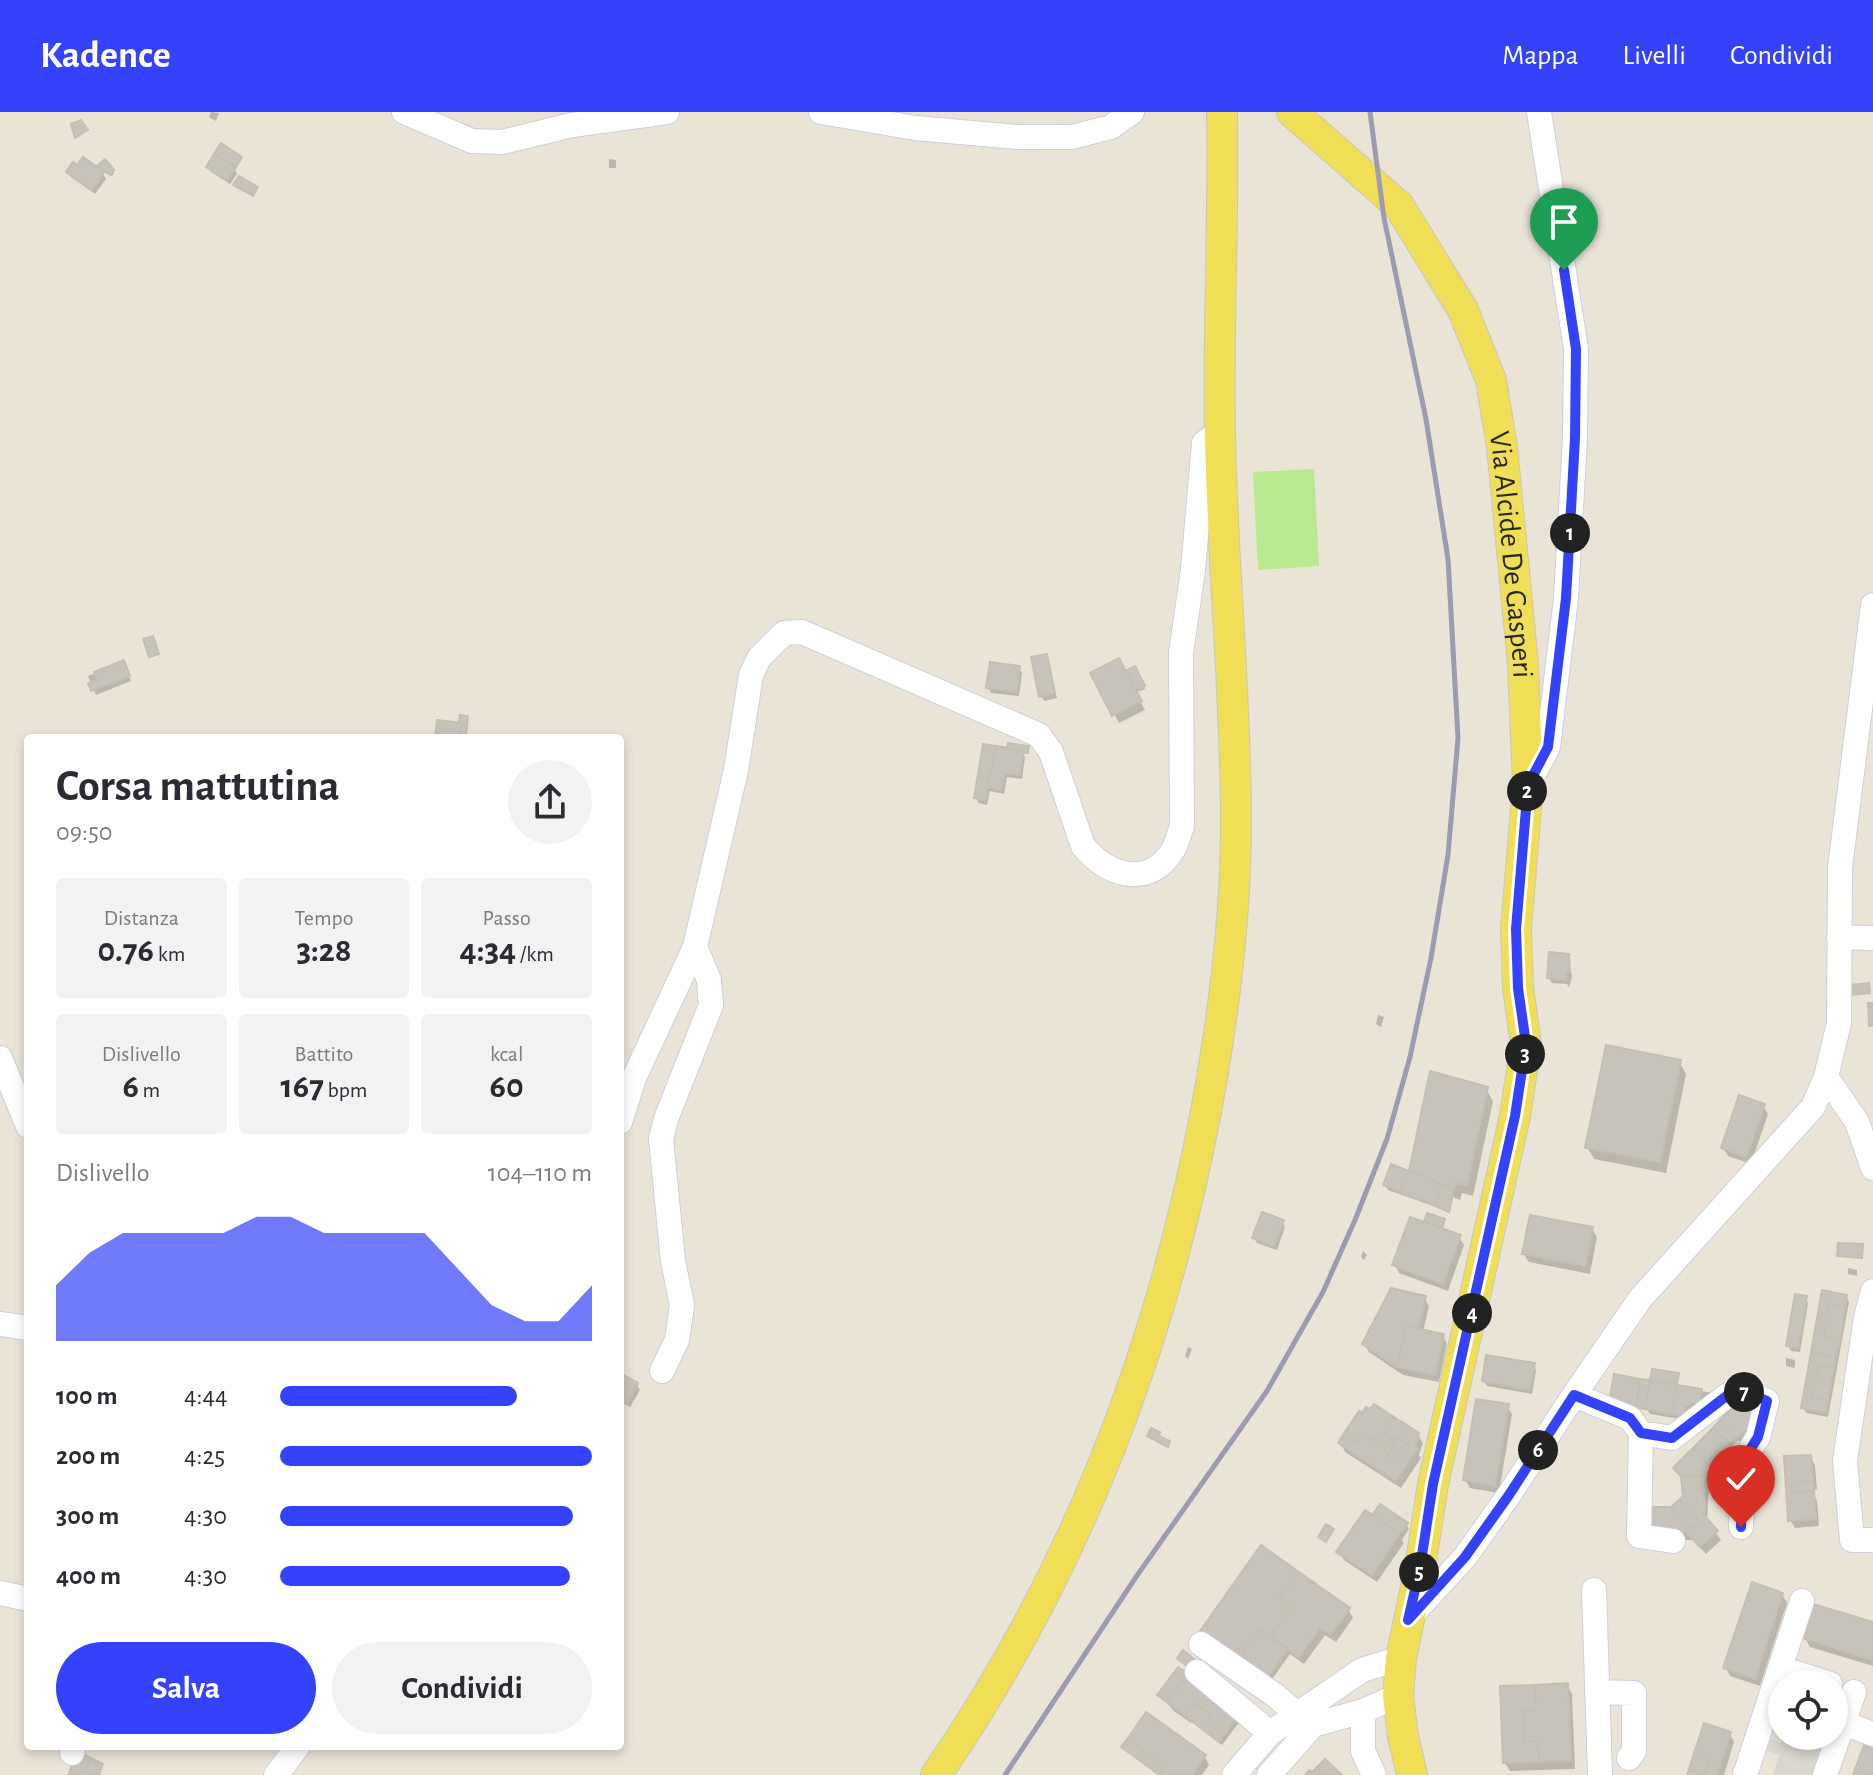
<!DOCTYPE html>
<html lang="it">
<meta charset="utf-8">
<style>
body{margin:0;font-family:"Alegreya Sans",sans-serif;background:#f2f2f3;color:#2b2b33;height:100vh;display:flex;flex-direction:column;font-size:30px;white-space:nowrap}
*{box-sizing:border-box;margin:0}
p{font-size:26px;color:#7c7c81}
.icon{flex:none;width:44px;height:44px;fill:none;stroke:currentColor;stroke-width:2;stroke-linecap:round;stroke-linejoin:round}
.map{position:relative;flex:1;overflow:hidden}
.sheet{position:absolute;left:24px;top:622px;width:600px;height:1016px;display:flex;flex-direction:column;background:#fff;border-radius:8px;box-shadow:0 4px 12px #0003}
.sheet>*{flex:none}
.tools{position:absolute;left:1768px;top:1558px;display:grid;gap:16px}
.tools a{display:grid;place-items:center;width:80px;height:80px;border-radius:50%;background:#fff;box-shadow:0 4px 12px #0003;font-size:40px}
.pin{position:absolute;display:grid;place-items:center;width:68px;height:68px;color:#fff;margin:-82px -34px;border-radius:50% 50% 50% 0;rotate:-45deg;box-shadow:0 0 8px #0007}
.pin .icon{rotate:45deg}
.km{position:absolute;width:40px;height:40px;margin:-20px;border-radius:50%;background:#222;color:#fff;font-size:22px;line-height:40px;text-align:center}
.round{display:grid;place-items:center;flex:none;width:84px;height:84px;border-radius:42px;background:#f2f2f3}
.head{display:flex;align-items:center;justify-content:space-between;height:136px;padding:0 32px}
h1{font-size:44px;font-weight:700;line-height:60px}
.stats{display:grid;grid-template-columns:repeat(3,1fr);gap:12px;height:136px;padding:8px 32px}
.stats div{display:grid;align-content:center;border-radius:8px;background:#f2f2f3;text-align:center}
.stats b{font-size:34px;font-weight:700}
.stats small{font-size:22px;font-weight:400}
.stats p{font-size:22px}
.chart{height:224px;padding:16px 32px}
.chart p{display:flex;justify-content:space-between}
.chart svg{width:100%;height:144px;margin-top:8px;fill:#3442fa;opacity:.7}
.button{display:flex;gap:16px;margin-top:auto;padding:16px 32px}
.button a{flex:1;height:92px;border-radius:48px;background:#3442fa;color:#fff;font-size:32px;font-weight:700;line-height:92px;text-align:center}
.button a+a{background:#f2f2f3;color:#2b2b33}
ul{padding:0 32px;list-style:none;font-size:26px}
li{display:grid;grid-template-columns:128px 96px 1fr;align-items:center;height:60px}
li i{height:20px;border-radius:10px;background:#3442fa}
header{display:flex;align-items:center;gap:48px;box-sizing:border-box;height:112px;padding:0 40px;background:#3442fa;color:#fff}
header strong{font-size:38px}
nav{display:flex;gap:44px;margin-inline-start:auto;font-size:28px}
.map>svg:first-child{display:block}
</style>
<header>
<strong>Kadence</strong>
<nav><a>Mappa</a><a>Livelli</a><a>Condividi</a></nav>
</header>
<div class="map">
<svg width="1873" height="1663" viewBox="0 0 1873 1663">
<rect width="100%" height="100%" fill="#eae4d7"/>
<path fill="#b8e98e" d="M1314 357 1319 454 1258 458 1253 360Z"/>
<path fill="#dad7ce" d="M1784 1624H1831L1817 1663H1773L1779 1643 1763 1637 1767 1626 1781 1631Z"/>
<path fill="#0003" d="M211 0 219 1 216 9 209 5Z
M241 46 235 58 237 62 230 72 211 60 208 55Z
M609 47 616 48V56H609Z
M105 50 114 61 112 64 100 57 106 67 95 82 71 65 68 60 97 57Z
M1046 544 1057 586 1044 589 1041 584Z
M123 550 131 569 96 583 88 564Z
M1019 556 1022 561 1019 584 991 581 988 575Z
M1134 557 1145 577 1140 579 1132 566 1129 568 1145 598 1119 611 1093 562 1125 561Z
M467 606 466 626H437L438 610 463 613Z
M1028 636V642H1023L1025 645 1022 667 1007 665 1004 682 990 679 987 693 979 691 976 686 1009 638Z
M1568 843 1572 865 1569 875 1567 872 1552 871 1549 866Z
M1378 903 1384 905 1381 915 1376 912Z
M1679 950 1686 962 1666 1061 1594 1047 1587 1035Z
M1486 977 1493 989 1473 1084 1462 1081 1460 1088 1453 1085 1450 1100 1388 1078 1385 1072 1415 1063 1411 1059Z
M1763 994 1768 1002 1751 1052 1728 1044 1723 1036Z
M1444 1109 1443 1117 1459 1125 1464 1133 1448 1179 1399 1161 1395 1153Z
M1282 1110 1285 1115 1277 1138 1257 1131 1254 1126Z
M1592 1117 1597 1125 1590 1162 1529 1150 1524 1142Z
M1862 1134V1147L1839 1144Z
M1363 1139 1367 1143 1364 1148 1361 1145Z
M1848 1156 1857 1158V1164L1848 1162Z
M1846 1185 1849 1190 1828 1305 1806 1301 1803 1296Z
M1424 1186 1429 1194 1423 1220 1443 1224 1447 1232 1439 1270 1403 1263 1369 1240 1364 1232Z
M1805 1186 1808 1191 1800 1240 1791 1239 1788 1234Z
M1188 1235 1192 1237 1188 1247 1185 1244Z
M1786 1246 1795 1248V1256L1786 1254Z
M1533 1253 1536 1258 1532 1282 1487 1274 1484 1269Z
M620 1263 637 1273 640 1278 630 1295 620 1290Z
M1677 1263V1275L1713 1281 1686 1308 1650 1302 1648 1298 1638 1297V1300L1614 1295 1652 1271Z
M1507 1294 1512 1302 1499 1381 1470 1376 1465 1368Z
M1754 1308 1741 1330 1738 1328 1730 1336 1732 1339 1712 1360 1707 1371 1709 1375 1707 1410 1721 1428 1706 1442 1693 1428H1655L1671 1397 1685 1385 1683 1366Z
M1418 1323 1423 1331 1419 1343 1421 1346 1401 1376 1345 1340 1341 1331Z
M1810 1345 1815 1353 1817 1377 1813 1378 1814 1383 1817 1389 1819 1414 1795 1416 1790 1408Z
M1406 1412 1409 1417 1402 1428 1404 1431 1377 1470 1344 1448 1339 1440Z
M1782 1482 1787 1491 1760 1574 1730 1564 1726 1556Z
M1348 1497 1353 1506 1336 1530 1325 1523 1304 1552 1290 1542 1270 1570 1248 1555Z
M1873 1513V1554L1810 1535 1805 1526Z
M1567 1573 1572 1582 1575 1657 1510 1659 1505 1651Z
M1160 1583 1241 1608 1222 1633 1192 1609 1191 1611 1174 1599Z
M1730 1622 1734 1630 1724 1663H1689Z
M1124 1635 1205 1645 1209 1653 1202 1663H1158L1127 1640Z"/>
<path fill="#c8c3ba" stroke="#c4c0b1" stroke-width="2" d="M81 8 88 18 75 26 71 12Z
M221 31 242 45 236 55 214 42Z
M214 42 236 55 227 68 206 55Z
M83 45 104 60 92 78 66 60 73 50 77 53Z
M105 47 114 58 111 63 96 55Z
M239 64 258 75 253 84 233 73Z
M153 524 159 542 149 545 143 527Z
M1047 542 1055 581 1039 585 1031 545Z
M1119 546 1142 589 1112 604 1090 561Z
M124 548 130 564 91 579 88 571 97 568 94 560Z
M990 550 1020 554 1017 580 986 576Z
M1135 554 1145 574 1137 579 1126 559Z
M460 603 468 604 466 625 460 624 462 611 459 610Z
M437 608 462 611 460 624 435 626Z
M1008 631 1029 634 1028 641 1007 636Z
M983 632 996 634 985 689 974 686Z
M996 634 1023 638 1020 663 1005 661 1002 678 987 675Z
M1549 840 1569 842 1570 860H1566V868L1547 866Z
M1869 871 1870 881 1851 883 1850 873Z
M1868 891H1873V913L1869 914Z
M1606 933 1681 948 1660 1050 1585 1036Z
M1430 959 1488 975 1467 1073 1456 1071 1454 1077 1409 1059Z
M1739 983 1765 992 1746 1045 1721 1036Z
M1391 1052 1409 1059 1401 1080 1383 1073Z
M1409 1059 1443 1073 1433 1093 1401 1080Z
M1443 1073 1454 1077 1449 1100 1433 1093Z
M1262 1100 1284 1108 1274 1134 1252 1126Z
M1427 1101 1445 1107 1442 1117 1424 1110Z
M1530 1103 1593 1115 1586 1154 1522 1142Z
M1410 1105 1461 1123 1443 1172 1392 1153Z
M1838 1131 1863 1132 1862 1146 1837 1144Z
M1391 1176 1426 1184 1418 1217 1406 1214 1397 1255 1362 1232Z
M1822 1178 1847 1183 1845 1195 1829 1192 1827 1203 1821 1202 1819 1212 1826 1214 1824 1224 1840 1227 1836 1245 1811 1241Z
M1795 1182 1807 1184 1798 1236 1786 1234Z
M1829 1192 1845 1195 1840 1227 1824 1224 1826 1214 1819 1212 1821 1202 1827 1203Z
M1406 1214 1444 1222 1435 1263 1397 1255Z
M1811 1241 1836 1245 1834 1256 1819 1253 1816 1265 1810 1264 1808 1274 1814 1275 1812 1285 1828 1289 1826 1301 1801 1296Z
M1486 1243 1535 1251 1530 1278 1482 1269Z
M1819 1253 1834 1256 1828 1289 1812 1285 1814 1275 1808 1274 1810 1264 1816 1265Z
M1652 1257 1679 1261 1677 1273 1650 1268Z
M620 1261 638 1271 627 1292 620 1288Z
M1614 1262 1640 1267 1636 1295 1609 1291Z
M1640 1267 1650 1268 1645 1297 1636 1295Z
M1650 1268 1677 1273 1672 1302 1645 1297Z
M1677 1273 1702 1277 1699 1292 1693 1290 1685 1295 1684 1304 1672 1302Z
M1476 1287 1509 1292 1495 1374 1463 1368Z
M1738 1290 1756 1307 1737 1327 1719 1309Z
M1374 1292 1394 1305 1383 1321 1396 1330 1389 1340 1384 1337 1385 1334 1362 1321 1356 1330 1343 1323 1359 1299 1362 1301 1366 1295 1370 1297Z
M1394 1305 1419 1321 1415 1335 1417 1337 1396 1369 1338 1331 1343 1323 1356 1330 1362 1321 1385 1334 1384 1337 1389 1340 1387 1344 1395 1350 1407 1332 1398 1326 1396 1330 1383 1321Z
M1719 1309 1737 1327 1731 1333 1713 1316Z
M1151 1316 1160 1320 1159 1324 1170 1329 1168 1335 1147 1324Z
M1713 1316 1731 1333 1710 1355 1693 1336Z
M1398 1326 1407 1332 1395 1350 1387 1344Z
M1693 1336 1710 1355 1705 1364H1681L1673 1356Z
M1811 1343 1813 1369 1792 1371 1793 1381 1814 1379 1816 1407 1788 1409 1784 1344Z
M1681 1364H1705L1704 1403 1718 1419 1700 1435 1686 1420H1648V1395H1671L1691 1417 1699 1409 1679 1388 1683 1384Z
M1813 1369 1814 1379 1793 1381 1792 1371Z
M1679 1388 1699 1409 1691 1417 1671 1395Z
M1380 1392 1408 1411 1400 1421 1372 1403Z
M1365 1398 1400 1421 1372 1463 1336 1440Z
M1326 1412 1334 1417 1326 1430 1318 1425Z
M1261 1433 1299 1460 1279 1487 1291 1496 1270 1525 1260 1518 1239 1547 1200 1519Z
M1299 1460 1350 1496 1330 1523 1320 1516 1299 1545 1270 1525 1291 1496 1279 1487Z
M1752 1470 1783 1481 1755 1567 1723 1556Z
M1813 1492 1873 1510V1548L1803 1526Z
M1260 1518 1288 1537 1267 1567 1239 1547Z
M1183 1538 1199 1551 1193 1559 1177 1546Z
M1178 1555 1187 1561 1167 1590 1157 1583Z
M1187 1561 1232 1595 1210 1623 1202 1617 1212 1603 1195 1591 1185 1604 1167 1590Z
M1568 1571 1571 1649 1539 1650 1538 1629H1524L1523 1599 1536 1598 1535 1573Z
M1535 1573 1536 1598 1523 1599 1524 1629H1538L1539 1650 1503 1651 1500 1574Z
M1195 1591 1212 1603 1202 1617 1185 1604Z
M1232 1595 1240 1602 1219 1630 1210 1623Z
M1146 1600 1206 1643 1192 1663H1160L1164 1655 1130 1629 1128 1626Z
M1704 1611 1731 1620 1717 1663H1687L1689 1657 1704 1662 1709 1646 1694 1641Z
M1128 1626 1130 1629 1164 1655 1159 1662 1121 1635Z
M1864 1633 1873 1637V1663H1853Z
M78 1640 91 1646 84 1663H68Z
M1694 1641 1709 1646 1704 1662 1689 1657Z
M91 1646 103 1652 99 1663H84Z
M1325 1647 1342 1663H1305L1309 1658 1312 1660Z"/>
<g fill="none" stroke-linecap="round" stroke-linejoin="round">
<defs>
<path id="minor" d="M404 0 472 29 502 30 572 13 667 0
M821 0 915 16 1017 25H1072L1111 15 1132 0
M1528 673 1548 635 1566 486 1575 326 1576 237 1539 0
M1839 825 1873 826
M0 946 28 1014
M1826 965 1857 1010 1873 1056
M620 1010 634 966 695 835 736 658 751 563 759 546 784 521 802 520 1039 623 1051 640 1083 734C1107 764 1149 777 1173 738 1177 731 1179 722 1182 714L1181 541 1193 458 1204 331 1220 319
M1873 1179 1866 1205 1845 1349 1852 1428H1873
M0 1212 28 1216
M662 1259 677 1228 682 1193 673 1149 661 1027 666 1007 711 893 709 868 695 835
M1574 1283 1630 1306 1641 1321 1639 1424 1673 1429
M1641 1321 1672 1326 1733 1279 1747 1280 1767 1289 1758 1325 1743 1349 1741 1415
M1594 1478 1600 1663
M0 1481 28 1487
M1409 1506 1465 1445 1509 1383 1574 1283 1640 1187 1813 995 1826 965 1839 911 1840 756 1873 493
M1201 1532 1276 1584 1297 1602
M1780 1556 1830 1572
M1197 1560 1270 1621
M1597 1580 1634 1581V1639L1629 1646
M1363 1599V1639L1374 1663
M1843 1611 1873 1622
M72 1641 74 1634
M276 1663 298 1634
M1234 1663 1270 1621 1362 1558 1401 1546
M1269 1663 1313 1613 1363 1599 1398 1584
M1745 1663 1802 1489
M1825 1663 1854 1580"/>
<g id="major">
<path id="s1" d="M1292 0 1399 94 1463 198 1491 268 1502 335 1523 552 1528 673 1516 817 1518 876 1526 932 1515 1004 1433 1372 1420 1456 1401 1546 1398 1584 1403 1624 1412 1663"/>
<path d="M936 1663C1076 1461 1162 1234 1207 994 1224 901 1236 805 1236 710 1236 580 1222 450 1220 320 1218 214 1224 107 1222 0"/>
</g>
</defs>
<use href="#minor" stroke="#cdcee0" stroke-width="26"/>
<use href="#major" stroke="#c7c7c7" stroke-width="32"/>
<use href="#minor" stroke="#fff" stroke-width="24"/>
<use href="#major" stroke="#f0de56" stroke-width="30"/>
<path stroke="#9b9bb1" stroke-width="5" d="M1005 1663 1136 1465 1267 1279 1323 1180 1355 1108 1387 1027 1410 945 1431 846 1448 743 1458 626 1448 447 1426 307 1384 106 1370 0"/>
</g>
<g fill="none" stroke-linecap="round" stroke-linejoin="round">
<defs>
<path id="route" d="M1564 158 1576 237 1575 326 1566 486 1548 635 1528 673 1516 817 1518 876 1526 932 1515 1004 1433 1372 1420 1456 1408 1508 1465 1445 1509 1383 1574 1283 1630 1306 1641 1321 1672 1326 1733 1279 1747 1280 1767 1289 1758 1325 1743 1349 1741 1415"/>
</defs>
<use href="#route" stroke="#fff" stroke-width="16"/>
<use href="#route" stroke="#3442fa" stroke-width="10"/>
</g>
<g text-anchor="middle" stroke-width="7" stroke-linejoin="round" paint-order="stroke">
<g font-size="30" fill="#262626" stroke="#fff">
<text dy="10" stroke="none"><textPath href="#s1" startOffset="516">Via Alcide De Gasperi</textPath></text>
</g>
</g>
</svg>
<div class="tools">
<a><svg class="icon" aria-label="locate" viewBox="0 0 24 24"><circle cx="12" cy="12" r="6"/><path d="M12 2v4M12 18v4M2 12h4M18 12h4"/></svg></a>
</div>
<div class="pin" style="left:1564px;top:158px;background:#1e9e55"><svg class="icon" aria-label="arrive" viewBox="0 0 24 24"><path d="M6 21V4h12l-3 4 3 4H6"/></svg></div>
<div class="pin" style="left:1741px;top:1415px;background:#d93025"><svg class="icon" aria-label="check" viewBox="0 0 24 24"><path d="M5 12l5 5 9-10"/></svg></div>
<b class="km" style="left:1570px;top:421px">1</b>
<b class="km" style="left:1527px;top:679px">2</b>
<b class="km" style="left:1525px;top:942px">3</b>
<b class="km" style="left:1472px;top:1201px">4</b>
<b class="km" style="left:1419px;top:1460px">5</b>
<b class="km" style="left:1538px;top:1338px">6</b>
<b class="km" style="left:1744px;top:1280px">7</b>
<section class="sheet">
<div class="head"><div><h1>Corsa mattutina</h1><p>09:50</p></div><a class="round"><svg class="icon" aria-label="share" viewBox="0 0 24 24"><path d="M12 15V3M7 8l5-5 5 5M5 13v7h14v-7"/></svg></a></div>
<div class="stats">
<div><p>Distanza</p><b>0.76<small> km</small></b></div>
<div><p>Tempo</p><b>3:28</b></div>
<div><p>Passo</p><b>4:34<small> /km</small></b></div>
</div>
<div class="stats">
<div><p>Dislivello</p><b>6<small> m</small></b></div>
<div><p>Battito</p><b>167<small> bpm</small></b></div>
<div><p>kcal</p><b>60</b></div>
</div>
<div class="chart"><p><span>Dislivello</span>104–110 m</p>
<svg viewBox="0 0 160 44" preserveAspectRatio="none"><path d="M0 44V27L10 17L20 11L30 11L40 11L50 11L60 6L70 6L80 11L90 11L100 11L110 11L120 22L130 33L140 38L150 38L160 27V44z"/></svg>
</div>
<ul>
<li><b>100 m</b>4:44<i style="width:76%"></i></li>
<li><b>200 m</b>4:25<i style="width:100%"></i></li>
<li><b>300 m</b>4:30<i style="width:94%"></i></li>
<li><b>400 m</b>4:30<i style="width:93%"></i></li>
</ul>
<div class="button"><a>Salva</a><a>Condividi</a></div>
</section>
</div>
